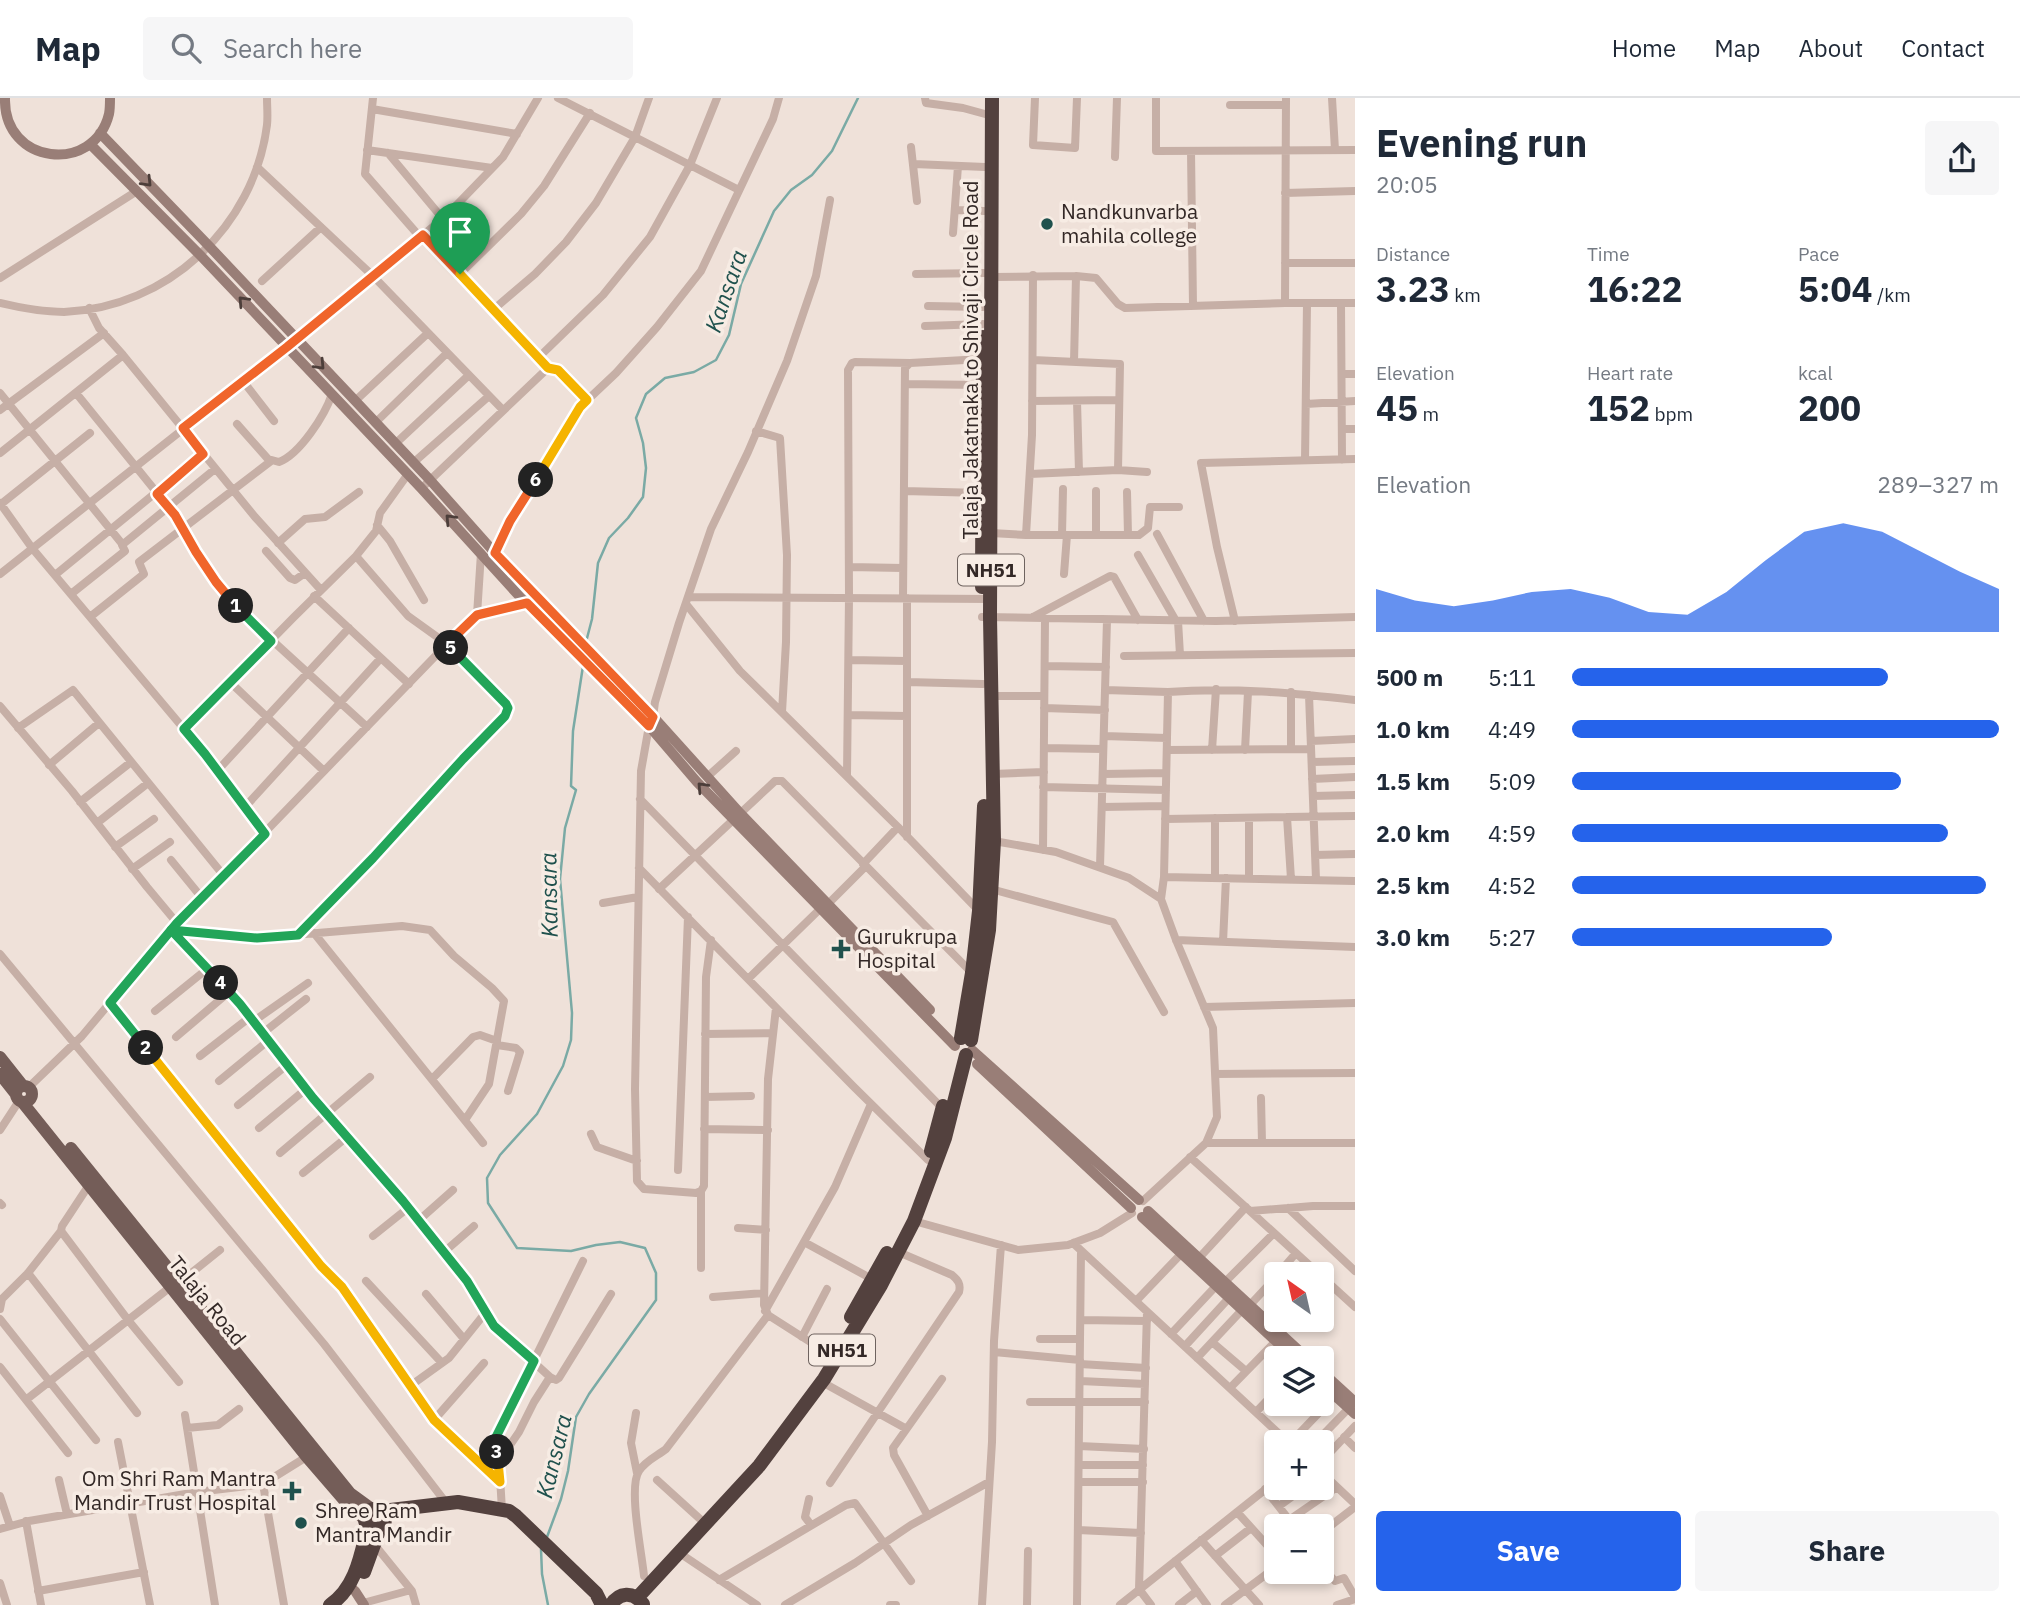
<!DOCTYPE html>
<meta charset="utf-8">
<style>
body{margin:0;font-family:"IBM Plex Sans",sans-serif;background:#f6f6f7;color:#1f2937;height:100vh;display:flex;flex-direction:column;font-size:26px;white-space:nowrap}
*{box-sizing:border-box;margin:0}
p{font-size:23px;color:#747a83}
.icon{flex:none;width:38px;height:38px;fill:none;stroke:currentColor;stroke-width:2;stroke-linecap:round;stroke-linejoin:round}
.map{position:relative;flex:1;overflow:hidden}
.details{display:flex;flex-direction:column;background:#fff;width:665px}
.details>*{flex:none}
.needle{width:46px;rotate:326deg}
.tools{position:absolute;left:1264px;top:1164px;display:grid;gap:14px}
.tools a{display:grid;place-items:center;width:70px;height:70px;border-radius:7px;background:#fff;box-shadow:0 4px 10px #0003;font-size:35px}
.pin{position:absolute;display:grid;place-items:center;width:60px;height:60px;color:#fff;margin:-72px -30px;border-radius:50% 50% 50% 0;rotate:-45deg;box-shadow:0 0 7px #0007}
.pin .icon{rotate:45deg}
.km{position:absolute;width:35px;height:35px;margin:-18px;border-radius:50%;background:#222;color:#fff;font-size:19px;line-height:35px;text-align:center}
.round{display:grid;place-items:center;flex:none;width:74px;height:74px;border-radius:7px;background:#f6f6f7}
.overview{display:flex;align-items:center;justify-content:space-between;height:119px;padding:0 21px}
h1{font-size:38px;font-weight:700;line-height:52px}
.figures{display:grid;grid-template-columns:repeat(3,1fr);gap:10px;height:119px;padding:7px 21px}
.figures div{display:grid;align-content:center}
.figures b{font-size:35px;font-weight:700}
.figures small{font-size:19px;font-weight:400}
.figures p{font-size:19px}
.chart{height:196px;padding:14px 21px}
.chart p{display:flex;justify-content:space-between}
.chart svg{width:100%;height:126px;margin-top:7px;fill:#2563eb;opacity:.7}
.cta{display:flex;gap:14px;margin-top:auto;padding:14px 21px}
.cta a{flex:1;height:80px;border-radius:7px;background:#2563eb;color:#fff;font-size:28px;font-weight:700;line-height:80px;text-align:center}
.cta a+a{background:#f6f6f7;color:#1f2937}
ul{padding:0 21px;list-style:none;font-size:23px}
li{display:grid;grid-template-columns:112px 84px 1fr;align-items:center;height:52px}
li i{height:18px;border-radius:9px;background:#2563eb}
header{display:flex;align-items:center;gap:42px;box-sizing:border-box;height:98px;padding:0 35px;background:#fff;border-bottom:2px solid #e0e1e3}
header strong{font-size:33px}
nav{display:flex;gap:38px;margin-inline-start:auto;font-size:24px}
.search{width:490px;height:63px;background:#f6f6f7;display:flex;align-items:center;gap:18px;box-sizing:border-box;padding:0 24px;border-radius:7px;color:#747a83;font-size:26px}
main{display:flex;flex:1;min-height:0}
.map>svg:first-child{display:block}
</style>
<header>
<strong>Map</strong>
<div class="search"><svg class="icon" aria-label="search" viewBox="0 0 24 24"><circle cx="10" cy="10" r="6"/><path d="M15 15l6 6"/></svg>Search here</div>
<nav><a>Home</a><a>Map</a><a>About</a><a>Contact</a></nav>
</header>
<main>
<div class="map">
<svg width="1355" height="1507" viewBox="0 0 1355 1507">
<rect width="100%" height="100%" fill="#efe1d9"/>
<g fill="none" stroke-linecap="round" stroke-linejoin="round">
<path stroke="#7aaaa5" stroke-width="2.5" d="M586 544 592 521 598 465 609 440 628 420 643 399 646 370 643 345 636 320 646 296 665 280 694 274 716 262 729 237 741 186 774 113 791 92 812 77 832 53 858 0
M547 1439 561 1401 568 1373 576 1319 589 1296 656 1202V1175L645 1150 620 1144 596 1147 571 1153 517 1150 488 1105 487 1080 500 1057 537 1016 563 968 571 942 572 915 560 781 565 730 576 692 571 688 573 633 583 568
M541 1451 542 1476 548 1507"/>
<path stroke="#c6afa6" stroke-width="8" d="M373 0 365 76 420 139
M558 0 739 92
M925 0 926 5 963 10 985 16
M1035 0 1033 47 1075 50 1077 0
M1156 0V53L1355 52
M1332 0 1335 52
M1230 7H1286
M372 11 517 36
M911 49 917 103
M367 52 492 70
M1191 53 1193 208
M388 55 443 121
M1115 59 1117 0
M914 66 985 69
M257 69 373 178 503 312
M1285 95 1355 93
M955 112 984 113
M953 135 958 68
M423 137 548 270 426 386
M1285 165H1355
M460 176 521 116 544 88 590 15
M916 176 984 175
M993 179 1076 178 1096 180 1118 206 1125 210 1285 205H1355
M0 180 137 93
M262 183 321 129
M0 205C21 210 42 214 64 214 167 210 254 129 267 27 268 18 267 9 267 0
M1285 205 1286 0
M1341 205 1342 362
M928 208 983 209
M89 210 99 230 123 257 255 419 321 492
M494 211 535 176 566 144 596 105 635 39 649 0
M925 228 983 226
M539 259 603 197 650 139 690 67 717 0
M1074 264 1076 178
M548 270 558 273 588 302
M1342 276H1355
M243 283 274 323
M905 286 982 287
M0 295 123 447
M76 295 175 417 196 454 216 484 240 513 367 629
M355 303 428 235
M1032 303 1119 302
M1077 303 1079 374
M1306 306 1355 303
M0 312 104 235
M375 325 447 255
M237 326 268 361 279 364C300 356 325 317 332 296
M1343 331H1355
M756 333 780 340 787 457 786 544 782 614
M395 346 469 277
M0 355 123 257
M1305 362 1307 205
M413 365 489 298
M1118 372 1147 374
M1030 376 1118 372 1120 266 1033 262
M904 393 981 395
M1127 394 1128 437
M0 405 32 450 205 656 265 736
M1 406 90 335
M377 427 390 443 424 502
M991 435 1026 437H1139L1148 430 1150 409H1179
M1157 436 1204 523
M1026 437 1032 337 1033 177
M1062 437 1063 391
M1096 437V393
M278 445 305 421 325 419 359 394
M266 453 290 480 295 482 305 475
M1138 457 1176 523
M493 459 510 423 580 309 616 275 657 229 701 173 773 21 779 0
M849 469 903 470
M0 476 287 249 446 118 503 59 538 0
M1064 476 1067 437
M55 477 203 356
M71 496 125 453 122 447 215 371
M314 498 409 586
M688 499 991 501
M903 500 905 270 910 265 983 261
M907 500V739
M686 506 740 573 898 729 979 813
M477 517 481 455
M90 519 144 476 139 464 271 363
M982 519 1216 523 1355 519
M1033 519 1110 478 1114 479 1138 522
M1178 523 1180 557
M1235 523 1217 449 1201 365 1355 361
M1124 558 1355 555
M849 562 907 563
M1045 568 1106 569
M907 584 983 586
M231 585 324 673
M1105 592 1168 594 1164 779 1161 801
M1168 594C1231 589 1293 595 1355 602
M1291 594V651
M1309 597 1316 781
M992 598H1044
M0 608 72 693 147 789 177 825
M1044 610 1105 612
M848 617 907 618
M18 630 73 592 224 778
M184 631 294 519 356 458 376 433 380 415 408 376
M1104 638 1167 640
M1311 643 1355 641
M1044 650 1103 651
M1167 652 1311 651
M1212 652 1216 591
M1245 652 1248 594
M1312 664 1355 663
M49 667 99 625
M218 672 349 530
M993 676 1044 674
M1103 676 1166 675
M847 678 849 499 848 272 852 265 855 264 910 265
M707 679 736 653
M1312 681 1355 679
M1043 689 1166 692
M1313 698 1355 697
M640 701 943 1011
M80 704 131 664
M245 709 381 560
M1102 709 1165 708
M1287 719 1291 781
M1215 720V780
M1249 720V780
M1165 721 1355 718
M97 725 148 685
M994 743 1056 754 1129 780 1161 801 1176 842 1213 930 1217 1019 1206 1045 1143 1103
M115 749 154 721
M1043 752 1045 521
M1315 757 1355 756
M171 762 202 800
M863 766 898 729
M1100 769 1107 522
M639 770 853 988 928 1062
M132 771 170 744
M1164 779 1355 783
M659 791 775 683H782L972 875
M991 791 1113 824 1164 914
M603 805 638 799
M826 808 866 768
M314 835 483 1045
M298 837 373 760 463 661 505 618 507 610 506 606 447 546 408 518 356 458
M711 842 706 879 704 1088 701 1093 696 1095 644 1091 637 1083 635 991 641 673 649 628 653 619 655 604 679 525 711 431 748 354 787 263 816 178 830 102
M1176 842 1355 849
M1223 844 1226 780
M0 856 324 1246 447 1406
M748 881 820 811
M110 905 321 1168 338 1183 434 1322 500 1384
M1204 909 1355 905
M776 910 768 981 764 1207 768 1217 829 1256
M155 913 207 871
M254 923 308 885
M263 935 306 901
M705 936 773 935
M176 939 229 894
M497 947 516 950 520 954 508 993
M200 958 250 919
M1215 976 1355 975
M432 981 473 939 480 937 497 943
M219 983 269 942
M29 989 82 938 177 825 447 546 477 517 527 505
M705 999 751 998
M1261 1000 1262 1045
M238 1007 287 967
M465 1022 489 986 504 903 492 890 454 858 430 832 402 828 257 840 171 832 240 906 313 1000 403 1103 467 1183 494 1228 550 1279 556 1282 559 1280 611 1196
M259 1030 306 991
M704 1031 768 1032
M0 1032 19 1003
M591 1036 597 1049 637 1063
M1206 1045H1355
M280 1055 370 979
M1190 1059 1250 1113 1313 1108H1355
M678 1072 688 819
M303 1075 347 1039
M0 1105 2 1107
M1288 1110 1355 1173
M1250 1113 1319 1176
M418 1123 453 1092
M914 1123 1018 1152 1068 1147 1100 1135 1132 1115
M738 1130 766 1132
M61 1133 128 1222 179 1284
M373 1138 408 1110
M804 1144 872 1181
M1073 1145 1288 1344
M444 1154 474 1128
M1199 1160 1246 1109
M701 1170V1093
M28 1175 137 1315
M1278 1176 1296 1155
M1321 1178 1355 1209
M366 1183 442 1265
M180 1184 220 1152
M1225 1184 1274 1135
M426 1196 464 1241
M713 1199 764 1195
M1136 1203 1181 1156
M1250 1207 1276 1179
M0 1211 2 1201 28 1175 61 1133 62 1128 89 1087
M765 1213 835 1089 871 1006
M1147 1214 1139 1491 1151 1507
M0 1221 96 1342
M1081 1222 1147 1223
M1171 1236 1216 1188
M802 1239 827 1191
M1040 1241H1080
M1212 1244 1246 1273
M1185 1248 1229 1200
M994 1254 1080 1262
M1197 1260 1242 1212
M1080 1266 1146 1270
M0 1269 68 1355
M1080 1283 1145 1286
M822 1284 905 1330
M410 1288 449 1260 486 1214
M1230 1290 1276 1243
M27 1301 173 1187
M1030 1304H1145
M1256 1314 1276 1293
M636 1315 631 1345 637 1375
M185 1317 215 1507
M434 1322 484 1265
M187 1330 218 1327 239 1311
M1344 1339 1355 1350
M118 1344 150 1507
M1291 1344 1335 1298
M1316 1344 1349 1310
M1079 1348 1144 1351
M499 1363 496 1339 583 1163
M1321 1364 1355 1328
M1079 1367H1143
M1321 1374 1355 1406
M59 1382 67 1416
M657 1382 700 1421
M1079 1384H1143
M830 1385 959 1194C961 1186 958 1182 952 1177L896 1153
M263 1386 308 1358
M1265 1391 1294 1428
M0 1398 10 1428
M809 1401 805 1419 811 1427
M1279 1408 1304 1390
M502 1412 499 1363 519 1334 534 1304 550 1279
M1237 1414 1276 1457
M928 1418 894 1357 893 1350 942 1281
M1289 1422 1337 1389
M26 1423 41 1507
M0 1431 29 1423 197 1394 263 1386 284 1507
M1078 1432 1141 1435
M1321 1435 1355 1409
M1201 1442 1259 1507
M374 1446 412 1493 416 1507
M678 1454 757 1507
M1215 1458 1251 1430
M1175 1463 1207 1507
M1321 1468 1335 1483 1344 1480 1355 1499
M644 1478C642 1456 628 1389 639 1373 645 1363 657 1358 666 1351L768 1217
M719 1482 846 1407 855 1405 911 1483
M0 1485 7 1507
M38 1493 144 1474
M363 1505 411 1492
M785 1507 855 1465 911 1427 989 1384
M890 1507H896
M982 1507 992 1344 994 1243 1001 1147
M1027 1507 1028 1453
M1077 1507 1081 1153
M1120 1507 1276 1383
M1179 1507 1197 1493
M1225 1507 1276 1469
M1337 1507 1355 1501"/>
<path stroke="#997e77" stroke-width="10" d="M5 0C3 67 94 77 109 16 110 11 110 5 110 0
M100 35 209 148 430 382 495 455 650 615 740 715 930 912
M90 46 201 158 421 390 521 500 649 628 697 684 955 948
M972 952 1139 1102
M977 966 1131 1110
M1148 1113 1307 1260
M1142 1119 1294 1260
M1321 1273 1355 1304
M1321 1285 1355 1316
M349 1488 355 1493 364 1507"/>
<path stroke="#745d58" stroke-width="12" d="M0 959 23 988
M0 976 15 995
M16 996a8 8 0 1 1 16 0a8 8 0 1 1-16 0Z
M23 1005 306 1358 344 1402 365 1422
M71 1050 350 1395 372 1411"/>
<path stroke="#53413e" stroke-width="14" d="M982 489 983 239
M961 940 972 875 979 813 984 708
M971 942 989 832 994 743 990 519 992 0
M931 1053 943 1008
M851 1219 887 1155
M365 1421a10 10 0 1 1 20 0a10 10 0 1 1-20 0Z
M382 1413 458 1404 509 1413 516 1418 596 1495 602 1507
M364 1474 380 1430
M637 1500 759 1368 824 1281 881 1187 914 1123 945 1040 966 957
M330 1507C356 1490 361 1456 368 1428
M611 1507C619 1494 633 1493 643 1506"/>
</g>
<defs><path id="oneway-chevron" d="M-2-3.5L2.5 0L-2 3.5" fill="none" stroke-width="1.6" stroke-linecap="round" stroke-linejoin="round" transform="scale(1.75)"/></defs>
<g stroke="#4c3e3a">
<use href="#oneway-chevron" transform="translate(147 84) rotate(46)"/>
<use href="#oneway-chevron" transform="translate(243 203) rotate(-133)"/>
<use href="#oneway-chevron" transform="translate(320 267) rotate(47)"/>
<use href="#oneway-chevron" transform="translate(450 421) rotate(-133)"/>
<use href="#oneway-chevron" transform="translate(702 689) rotate(-133)"/>
</g>
<g fill="none" stroke-linecap="round" stroke-linejoin="round">
<defs>
<path id="split-1" d="M236 508 216 484 196 454 175 417 157 396 203 356 183 330 287 249 423 137 460 176"/>
<path id="split-2" d="M146 950 110 905 177 825 265 736 205 656 184 631 271 543 236 508"/>
<path id="split-3" d="M146 950 321 1168 342 1189 434 1322 500 1384 497 1354"/>
<path id="split-4" d="M221 885 240 906 313 1000 403 1103 467 1183 494 1228 534 1263 496 1339 497 1354"/>
<path id="split-5" d="M221 885 171 832 257 840 298 837 373 760 463 661 505 618 508 610 506 606 451 550"/>
<path id="split-6" d="M451 550 447 546 477 517 527 505 649 628 653 619 495 455 510 423 536 382"/>
<path id="split-7" d="M460 176 548 270 558 272 587 302 580 309 536 382"/>
</defs>
<use href="#split-1" stroke="#fff" stroke-width="14"/>
<use href="#split-2" stroke="#fff" stroke-width="14"/>
<use href="#split-3" stroke="#fff" stroke-width="14"/>
<use href="#split-4" stroke="#fff" stroke-width="14"/>
<use href="#split-5" stroke="#fff" stroke-width="14"/>
<use href="#split-6" stroke="#fff" stroke-width="14"/>
<use href="#split-7" stroke="#fff" stroke-width="14"/>
<use href="#split-1" stroke="#f0652b" stroke-width="9"/>
<use href="#split-2" stroke="#22a559" stroke-width="9"/>
<use href="#split-3" stroke="#f5b400" stroke-width="9"/>
<use href="#split-4" stroke="#22a559" stroke-width="9"/>
<use href="#split-5" stroke="#22a559" stroke-width="9"/>
<use href="#split-6" stroke="#f0652b" stroke-width="9"/>
<use href="#split-7" stroke="#f5b400" stroke-width="9"/>
</g>
<g fill="#1f514d" stroke="#f7ece4" stroke-width="2.5">
<circle cx="1047" cy="126" r="7"/>
<path d="M837.5 840.5h7v7h7v7h-7v7h-7v-7h-7v-7h7z"/>
<path d="M288.5 1382.5h7v7h7v7h-7v7h-7v-7h-7v-7h7z"/>
<circle cx="301" cy="1425" r="7"/>
</g>
<g text-anchor="middle" stroke-width="7" stroke-linejoin="round" paint-order="stroke">
<g fill="#f7ece4" stroke="#6e635f" stroke-width="2">
<rect x="958" y="456.5" width="66" height="31" rx="5"/>
<rect x="809" y="1236.5" width="66" height="31" rx="5"/>
</g>
<g font-size="19" font-weight="bold" fill="#332826">
<text x="991" y="479">NH51</text>
<text x="842" y="1259">NH51</text>
</g>
<g font-size="21" fill="#332826" stroke="#f7ece4" text-anchor="start">
<text x="1061" y="121">Nandkunvarba<tspan x="1061" dy="24">mahila college</tspan></text>
<text x="857" y="846">Gurukrupa<tspan x="857" dy="24">Hospital</tspan></text>
<text x="276" y="1388" text-anchor="end">Om Shri Ram Mantra<tspan x="276" dy="24">Mandir Trust Hospital</tspan></text>
<text x="315" y="1420">Shree Ram<tspan x="315" dy="24">Mantra Mandir</tspan></text>
</g>
<g font-size="21" fill="#332826" stroke="#f7ece4">
<text transform="translate(971 262) rotate(-90)" y="7">Talaja Jakatnaka to Shivaji Circle Road</text>
<text transform="translate(207 1203) rotate(51)" y="7">Talaja Road</text>
</g>
<g font-size="23" font-style="italic" fill="#1f514d" stroke="#f7ece4">
<text transform="translate(726 193) rotate(-71)" y="8">Kansara</text>
<text transform="translate(549 797) rotate(-91)" y="8">Kansara</text>
<text transform="translate(554 1358) rotate(-76)" y="8">Kansara</text>
</g>
</g>
</svg>
<div class="tools">
<a><svg class="needle" viewBox="-14 -14 28 28"><path d="M0-13l5 13h-10z" fill="#e53935"/><path d="M0 13l5-13h-10z" fill="#747a83"/></svg></a>
<a><svg class="icon" aria-label="layers" viewBox="0 0 24 24"><path d="M12 4l9 5-9 5-9-5zM3 14l9 5 9-5"/></svg></a>
<a>+</a>
<a>−</a>
</div>
<div class="pin" style="left:460px;top:176px;background:#1e9e55"><svg class="icon" aria-label="arrive" viewBox="0 0 24 24"><path d="M6 21V4h12l-3 4 3 4H6"/></svg></div>
<b class="km" style="left:236px;top:508px">1</b>
<b class="km" style="left:146px;top:950px">2</b>
<b class="km" style="left:497px;top:1354px">3</b>
<b class="km" style="left:221px;top:885px">4</b>
<b class="km" style="left:451px;top:550px">5</b>
<b class="km" style="left:536px;top:382px">6</b>
</div>
<section class="details">
<div class="overview"><div><h1>Evening run</h1><p>20:05</p></div><a class="round"><svg class="icon" aria-label="share" viewBox="0 0 24 24"><path d="M12 15V3M7 8l5-5 5 5M5 13v7h14v-7"/></svg></a></div>
<div class="figures">
<div><p>Distance</p><b>3.23<small> km</small></b></div>
<div><p>Time</p><b>16:22</b></div>
<div><p>Pace</p><b>5:04<small> /km</small></b></div>
</div>
<div class="figures">
<div><p>Elevation</p><b>45<small> m</small></b></div>
<div><p>Heart rate</p><b>152<small> bpm</small></b></div>
<div><p>kcal</p><b>200</b></div>
</div>
<div class="chart"><p><span>Elevation</span>289–327 m</p>
<svg viewBox="0 0 160 44" preserveAspectRatio="none"><path d="M0 44V29L10 33L20 35L30 33L40 30L50 29L60 32L70 37L80 38L90 30L100 19L110 9L120 6L130 9L140 16L150 23L160 29V44z"/></svg>
</div>
<ul>
<li><b>500 m</b>5:11<i style="width:74%"></i></li>
<li><b>1.0 km</b>4:49<i style="width:100%"></i></li>
<li><b>1.5 km</b>5:09<i style="width:77%"></i></li>
<li><b>2.0 km</b>4:59<i style="width:88%"></i></li>
<li><b>2.5 km</b>4:52<i style="width:97%"></i></li>
<li><b>3.0 km</b>5:27<i style="width:61%"></i></li>
</ul>
<div class="cta"><a>Save</a><a>Share</a></div>
</section>
</main>
